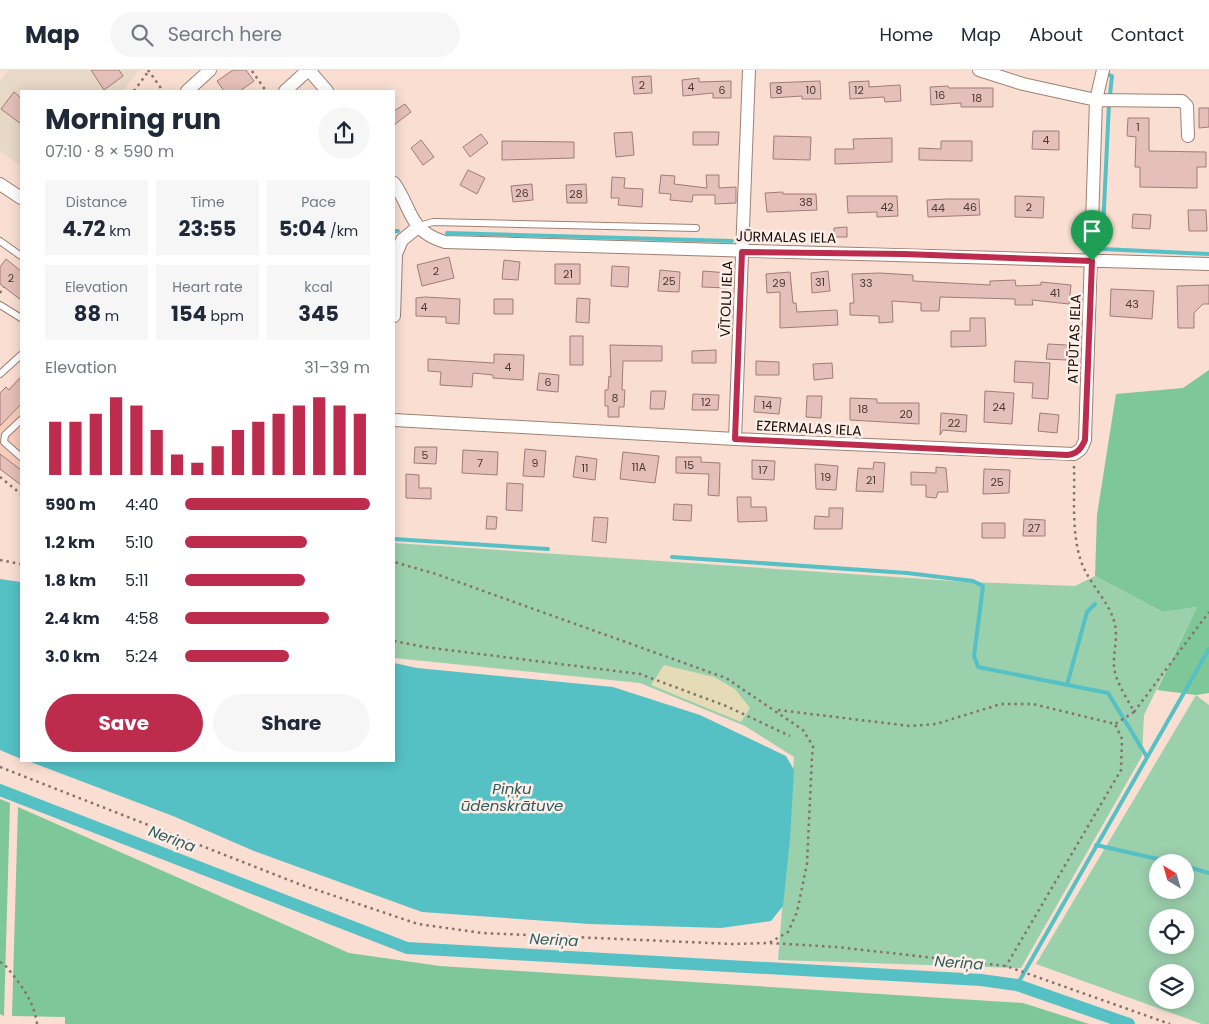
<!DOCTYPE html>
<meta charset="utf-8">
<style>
body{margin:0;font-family:Poppins,sans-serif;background:#f6f6f7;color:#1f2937;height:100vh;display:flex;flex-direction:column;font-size:19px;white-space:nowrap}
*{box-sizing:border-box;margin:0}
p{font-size:16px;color:#747a83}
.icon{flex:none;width:28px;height:28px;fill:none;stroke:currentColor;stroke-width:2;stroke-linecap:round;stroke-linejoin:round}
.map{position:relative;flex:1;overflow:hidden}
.panel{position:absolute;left:20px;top:20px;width:375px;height:672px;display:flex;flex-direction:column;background:#fff;border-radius:0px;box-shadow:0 2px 12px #0003}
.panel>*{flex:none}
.needle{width:32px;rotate:323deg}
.fabs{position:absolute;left:1149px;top:784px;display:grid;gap:10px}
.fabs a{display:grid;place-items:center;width:45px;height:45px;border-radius:50%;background:#fff;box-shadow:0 2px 12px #0003;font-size:25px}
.pin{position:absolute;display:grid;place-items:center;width:42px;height:42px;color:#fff;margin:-51px -21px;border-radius:50% 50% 50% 0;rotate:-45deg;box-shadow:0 0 5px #0007}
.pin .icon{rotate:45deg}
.round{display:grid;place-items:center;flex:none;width:52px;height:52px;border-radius:26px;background:#f6f6f7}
.overview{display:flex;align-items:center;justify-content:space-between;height:85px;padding:0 25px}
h1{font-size:28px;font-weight:700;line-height:38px}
.figures{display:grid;grid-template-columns:repeat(3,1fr);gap:8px;height:85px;padding:5px 25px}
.figures div{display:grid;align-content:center;border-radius:0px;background:#f6f6f7;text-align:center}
.figures b{font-size:21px;font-weight:700}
.figures small{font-size:14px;font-weight:400}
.figures p{font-size:14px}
.chart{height:140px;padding:10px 25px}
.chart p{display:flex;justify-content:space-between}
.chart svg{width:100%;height:90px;margin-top:5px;stroke:#bd2c4c;stroke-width:6}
.cta{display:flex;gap:10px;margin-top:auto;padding:10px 25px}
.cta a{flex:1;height:58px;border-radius:30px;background:#bd2c4c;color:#fff;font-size:20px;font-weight:700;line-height:58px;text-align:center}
.cta a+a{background:#f6f6f7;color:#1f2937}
ul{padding:0 25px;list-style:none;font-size:16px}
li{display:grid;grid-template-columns:80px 60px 1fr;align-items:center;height:38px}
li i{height:12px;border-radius:6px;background:#bd2c4c}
header{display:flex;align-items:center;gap:30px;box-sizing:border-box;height:70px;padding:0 25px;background:#fff;border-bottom:1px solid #e0e1e3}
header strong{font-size:24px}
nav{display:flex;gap:28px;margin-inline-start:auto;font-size:18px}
.search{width:350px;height:45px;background:#f6f6f7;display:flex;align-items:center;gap:12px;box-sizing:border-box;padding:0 18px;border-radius:28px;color:#747a83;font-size:19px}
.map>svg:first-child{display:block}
</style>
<header>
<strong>Map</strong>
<div class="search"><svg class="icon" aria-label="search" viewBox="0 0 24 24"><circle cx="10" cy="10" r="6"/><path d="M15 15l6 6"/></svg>Search here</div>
<nav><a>Home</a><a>Map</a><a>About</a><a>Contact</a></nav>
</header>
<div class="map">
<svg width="1209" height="954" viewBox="0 0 1209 954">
<rect width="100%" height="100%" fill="#faded2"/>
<path fill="#f8cdbc" d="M21 305V415L0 399V326Z"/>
<path fill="#e8d8c6" d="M9 0H139L123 21H21V96L0 81V11Z"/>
<path fill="#9bd0ad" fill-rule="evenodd" d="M394 473 969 512 1075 516 1095 506 1163 542 1197 537 1144 645 1142 686 1021 898 778 890 794 687 745 656 640 613 394 588Z
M1196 625 1209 635V954H1202L1036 894ZM1185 792V820H1158V792ZM1158 848H1185V875H1158ZM1158 902H1185V930H1158Z"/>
<path fill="#7ec799" d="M1209 300V623L1196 625 1157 620 1197 537 1163 542 1095 506 1097 445 1116 324 1183 318Z
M0 729 10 733 4 946 0 944Z
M18 737 349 883 440 896 1023 933 1089 954H65V947L12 946Z"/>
<path fill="#e5dbb6" d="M664 595 714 607 735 619 750 638 741 652 651 615Z"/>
<path fill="#55c1c5" d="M0 509 21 512V689L0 680Z
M394 593 417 598 613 617 700 645 786 686 794 700 790 769 783 836 771 851 721 858 590 854 422 842 254 781 173 746 28 691H394Z"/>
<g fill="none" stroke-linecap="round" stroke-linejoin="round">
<path stroke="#55c1c5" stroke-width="4" d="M1107 4 1112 6 1110 25
M1109 34 1102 179 1209 184
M394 161H398
M447 163 732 171
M394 469 548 479
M672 487 907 503 973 511 983 516 974 586 978 597 1108 623 1147 687
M1067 615 1087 542 1095 534
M1096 775 1171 792
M1185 796 1209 803
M1017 915 1209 579"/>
<path stroke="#55c1c5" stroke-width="12" d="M0 720 407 878 981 910 1017 915 1129 954"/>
</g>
<path fill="#e5bfb9" stroke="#9f7d77" d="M91 0H119L123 6 104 20Z
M233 0H246L254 11 240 21H224L217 11Z
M651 6 652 23 634 24 632 7Z
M699 8V12L731 11V28H713V23L683 26 682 10Z
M820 11 821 29H802V26L771 28 770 13Z
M869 11V17L900 15 901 31 885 32 884 27 850 29 849 12Z
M948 16 949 18H993V37H961V33L931 35 930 17Z
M14 22 21 28V54L1 39Z
M405 34 411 42 394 55V41Z
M1199 38H1209V57L1199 58Z
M1128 48H1149V81L1206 82V97H1197V118L1140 117V97H1135L1136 67 1127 66Z
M1033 61H1059V80L1032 79Z
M632 62 634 85 616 87 614 63Z
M693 62H719L718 75H693Z
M481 64 488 73 470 87 463 77Z
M774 66 811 67 810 90 773 89Z
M892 68V92L835 94V79H854L853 69Z
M421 70 434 87 423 95 411 78Z
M502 71 574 72V88L502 90Z
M941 71H972V91L919 90V78L941 79Z
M468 100 485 108 477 124 460 115Z
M661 105 675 106 674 114 707 118 706 105H719V118L736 117V133L715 134V125H693L692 132 670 130 671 124 659 123Z
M612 107 625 108 624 118 643 119 642 137 618 135 619 128H611Z
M532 114 533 130 513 132 511 116Z
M586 114 587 133H567L566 115Z
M783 122V124H816L817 140 767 142 765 123Z
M847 126H897L898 146 877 147V142L848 143Z
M1015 126 1044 127 1043 148 1015 147Z
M947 129H979L980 145 928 147 927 130Z
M1188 140H1206L1207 161H1189Z
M1133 144 1151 145 1150 159 1132 158Z
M847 157V167H834V158Z
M449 187 454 208 422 216 417 195Z
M6 189 21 201V230L0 214V197Z
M504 190 520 192 518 210 502 209Z
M555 194H580V214H555Z
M612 196 629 197 628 217 611 216Z
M660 200 680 202 679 222 658 221Z
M703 201 728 203 727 218 702 217Z
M828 201 830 221 812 223 811 203Z
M790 202 793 233H796L797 242 837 240 838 255 780 258V222L767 223 766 204Z
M880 203 913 205V211L990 215V211L1015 210 1016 216 1041 215V212L1071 215 1069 234 1032 230 1033 235H1015V229L940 227 939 241H921V233L892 231 893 252 879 253V246L850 245V233H854L852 204Z
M1209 215V234H1203L1194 243V258H1178L1177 216Z
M1111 219 1154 221 1152 249 1110 246Z
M425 227 460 229 459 254 446 253V247L416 246V228Z
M577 228 590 229 589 253 576 252Z
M494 229H513V244H494Z
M970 248H985L986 276 951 277V261H970Z
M570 266H583V295H570Z
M1048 274 1067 275 1066 290 1046 289Z
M610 275 662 276V291H623L622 320H625L624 337H619V347H608V336H605V320H608L609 306 611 307Z
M716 280V293H692V281Z
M494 284 524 285 523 310 493 308V305L473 303 472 317 440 315 441 302 428 301V289L494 293Z
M756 291 779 292V305H756Z
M1015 291 1050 293 1048 329 1032 328 1033 313 1014 312Z
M832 293 833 308 814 310 813 294Z
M539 303 559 305 558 322 537 320Z
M21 307V334L0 356V323L6 317 9 320Z
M651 321H666L664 339H650Z
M985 321 1014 323 1012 354 984 352Z
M693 324 719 325 718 340H692Z
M755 326 781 328 779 344 754 342Z
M807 326H822L821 348 806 347Z
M850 328 877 329V333H919V354L850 350Z
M941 343 967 345 966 362 943 360 940 365Z
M1040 343 1059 345 1057 363 1038 361Z
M415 377H437L436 394 414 393Z
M525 379 546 381 544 407 523 406Z
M463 380 498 382 497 405 462 403Z
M623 382 659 386 655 413 620 409Z
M0 384 21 400V415L0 399Z
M576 386 597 389 595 410 573 407Z
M676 387H701V392L720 393 719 426 708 425 709 404 676 403Z
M752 390 775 391 774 410 752 409Z
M874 392 885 393 883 422 856 421 858 398 873 399Z
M815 394 838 396 836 420 816 419Z
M936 397 946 398 948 422H938L936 428 926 427V415H911V402L936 403Z
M984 399 1010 400 1009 423 983 424Z
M406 404 419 405V418H431V429L406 428Z
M507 413 523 414 522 441 506 440Z
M737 427H751V437H766L767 451 738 452Z
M674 434 692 435 691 451 673 450Z
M829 438H843L842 459H814L815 446 829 447Z
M487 446 497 447 496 459H486Z
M594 447 608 448 606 473 592 471Z
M1024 449 1045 450V466H1023Z
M982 453H1005V468H982Z"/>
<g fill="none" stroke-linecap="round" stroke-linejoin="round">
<defs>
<path id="lane" d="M419 156 433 152 696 158
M0 171 21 186
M0 235 21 248
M0 304 21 285
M21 350 5 365 4 372 21 387"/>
<path id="street" d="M309 0 327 21
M979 0 1023 14 1096 30 1182 31 1187 36 1188 66
M187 21 210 0
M285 21 308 0
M394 113C413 140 408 161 445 172L1209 194
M0 114 21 128
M394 246 396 184 402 170 418 157
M394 350 735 369 1074 384 1081 379 1085 370 1096 30 1103 0
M735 369 749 0"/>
</defs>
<use href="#lane" stroke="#a08073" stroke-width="8"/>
<use href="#street" stroke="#a08073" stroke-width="14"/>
<path stroke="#85726a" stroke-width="2.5" stroke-dasharray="2.5 4" stroke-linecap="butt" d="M148 0 163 21
M252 1 266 21
M134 21 148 2
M0 223 4 217
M1074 396C1075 426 1071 462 1081 491 1088 513 1111 533 1115 555 1118 568 1113 583 1114 597 1116 613 1127 628 1134 642L1115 654
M0 407 21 424
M0 490 21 494
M394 571 424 577 640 604 726 636 790 666
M778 640 910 656 936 654 1001 634H1033L1115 654 1122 669 1121 700 1006 896
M1134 642 1209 542
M0 697 299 814 418 854 482 863 733 874 769 873 788 862 797 842 807 794 812 687 813 676 803 660 726 608 436 504 394 492
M770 873 837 877 1006 896 1170 954
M0 892 4 894C19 912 34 930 37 954"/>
<use href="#lane" stroke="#fff" stroke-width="6"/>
<use href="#street" stroke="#fff" stroke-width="12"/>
</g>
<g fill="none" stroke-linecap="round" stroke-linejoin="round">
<defs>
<path id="route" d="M742 182 904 184 1092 191 1085 370C1081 379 1077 384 1067 385L735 369Z"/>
</defs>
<use href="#route" stroke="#fff" stroke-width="10"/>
<use href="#route" stroke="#bd2c4c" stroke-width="6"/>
</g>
<g text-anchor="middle" stroke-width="5" stroke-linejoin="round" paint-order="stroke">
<g font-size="11" fill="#4a3934">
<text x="642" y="19">2</text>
<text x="691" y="21">4</text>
<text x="722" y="24">6</text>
<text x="779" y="24">8</text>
<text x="811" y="24">10</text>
<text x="859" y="24">12</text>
<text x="940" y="29">16</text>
<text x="977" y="32">18</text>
<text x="1138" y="61">1</text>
<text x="1046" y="74">4</text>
<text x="522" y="127">26</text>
<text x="576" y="128">28</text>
<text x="806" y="136">38</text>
<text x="887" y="141">42</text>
<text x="970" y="141">46</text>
<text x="1029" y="141">2</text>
<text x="938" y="142">44</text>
<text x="436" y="205">2</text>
<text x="568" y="208">21</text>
<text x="11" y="212">2</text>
<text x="669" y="215">25</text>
<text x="820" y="216">31</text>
<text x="779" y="217">29</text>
<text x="866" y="217">33</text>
<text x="1055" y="227">41</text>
<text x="1132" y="238">43</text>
<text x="424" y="241">4</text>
<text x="508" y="301">4</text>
<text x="548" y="316">6</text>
<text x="615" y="332">8</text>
<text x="706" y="336">12</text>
<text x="767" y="339">14</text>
<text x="999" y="341">24</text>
<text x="863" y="343">18</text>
<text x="906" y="348">20</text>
<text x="954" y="357">22</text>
<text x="425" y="389">5</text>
<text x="480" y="397">7</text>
<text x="535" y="397">9</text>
<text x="689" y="399">15</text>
<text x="639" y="401">11A</text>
<text x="585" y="402">11</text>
<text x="763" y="404">17</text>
<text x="826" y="411">19</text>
<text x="871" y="414">21</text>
<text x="997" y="416">25</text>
<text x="1034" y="462">27</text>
</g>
<g font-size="14" fill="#170c07" stroke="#fdeee8">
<text transform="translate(786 167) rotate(1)" y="5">JŪRMALAS IELA</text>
<text transform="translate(726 229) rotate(-88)" y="5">VĪTOLU IELA</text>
<text transform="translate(1074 269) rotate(-88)" y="5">ATPŪTAS IELA</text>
<text transform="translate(809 358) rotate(3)" y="5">EZERMALAS IELA</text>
</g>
<g font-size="15" font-style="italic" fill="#2d5c5e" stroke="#fdeee8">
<text x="512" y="724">Piņķu<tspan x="512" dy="17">ūdenskrātuve</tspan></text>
<text transform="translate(172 769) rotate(21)" y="5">Neriņa</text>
<text transform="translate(554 870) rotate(3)" y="5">Neriņa</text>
<text transform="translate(959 893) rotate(4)" y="5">Neriņa</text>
</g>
</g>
</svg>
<div class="fabs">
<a><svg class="needle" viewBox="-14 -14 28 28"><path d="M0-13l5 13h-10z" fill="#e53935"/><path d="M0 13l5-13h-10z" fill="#747a83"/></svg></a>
<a><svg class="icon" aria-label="locate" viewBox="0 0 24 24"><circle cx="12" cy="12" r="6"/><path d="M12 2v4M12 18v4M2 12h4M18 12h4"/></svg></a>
<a><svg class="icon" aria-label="layers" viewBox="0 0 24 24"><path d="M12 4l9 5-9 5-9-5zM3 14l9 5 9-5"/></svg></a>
</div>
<div class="pin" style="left:1092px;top:191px;background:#1e9e55"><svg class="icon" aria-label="arrive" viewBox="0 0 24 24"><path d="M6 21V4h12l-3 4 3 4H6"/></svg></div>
<section class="panel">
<div class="overview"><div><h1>Morning run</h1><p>07:10 · 8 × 590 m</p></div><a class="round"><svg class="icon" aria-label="share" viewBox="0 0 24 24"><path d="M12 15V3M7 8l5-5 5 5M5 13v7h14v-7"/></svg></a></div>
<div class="figures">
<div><p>Distance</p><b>4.72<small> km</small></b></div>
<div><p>Time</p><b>23:55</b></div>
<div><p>Pace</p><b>5:04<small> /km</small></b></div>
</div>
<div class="figures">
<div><p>Elevation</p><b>88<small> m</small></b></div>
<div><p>Heart rate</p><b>154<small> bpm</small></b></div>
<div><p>kcal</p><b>345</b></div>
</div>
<div class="chart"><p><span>Elevation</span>31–39 m</p>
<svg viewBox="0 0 160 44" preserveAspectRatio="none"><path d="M5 44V18M15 44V18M25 44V14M35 44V6M45 44V10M55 44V22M65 44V34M75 44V38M85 44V30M95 44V22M105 44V18M115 44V14M125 44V10M135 44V6M145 44V10M155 44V14"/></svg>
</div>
<ul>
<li><b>590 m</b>4:40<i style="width:100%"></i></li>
<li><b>1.2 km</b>5:10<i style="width:66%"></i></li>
<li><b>1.8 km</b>5:11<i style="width:65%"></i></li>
<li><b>2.4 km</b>4:58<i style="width:78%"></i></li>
<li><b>3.0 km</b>5:24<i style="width:56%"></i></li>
</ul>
<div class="cta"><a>Save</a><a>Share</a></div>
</section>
</div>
